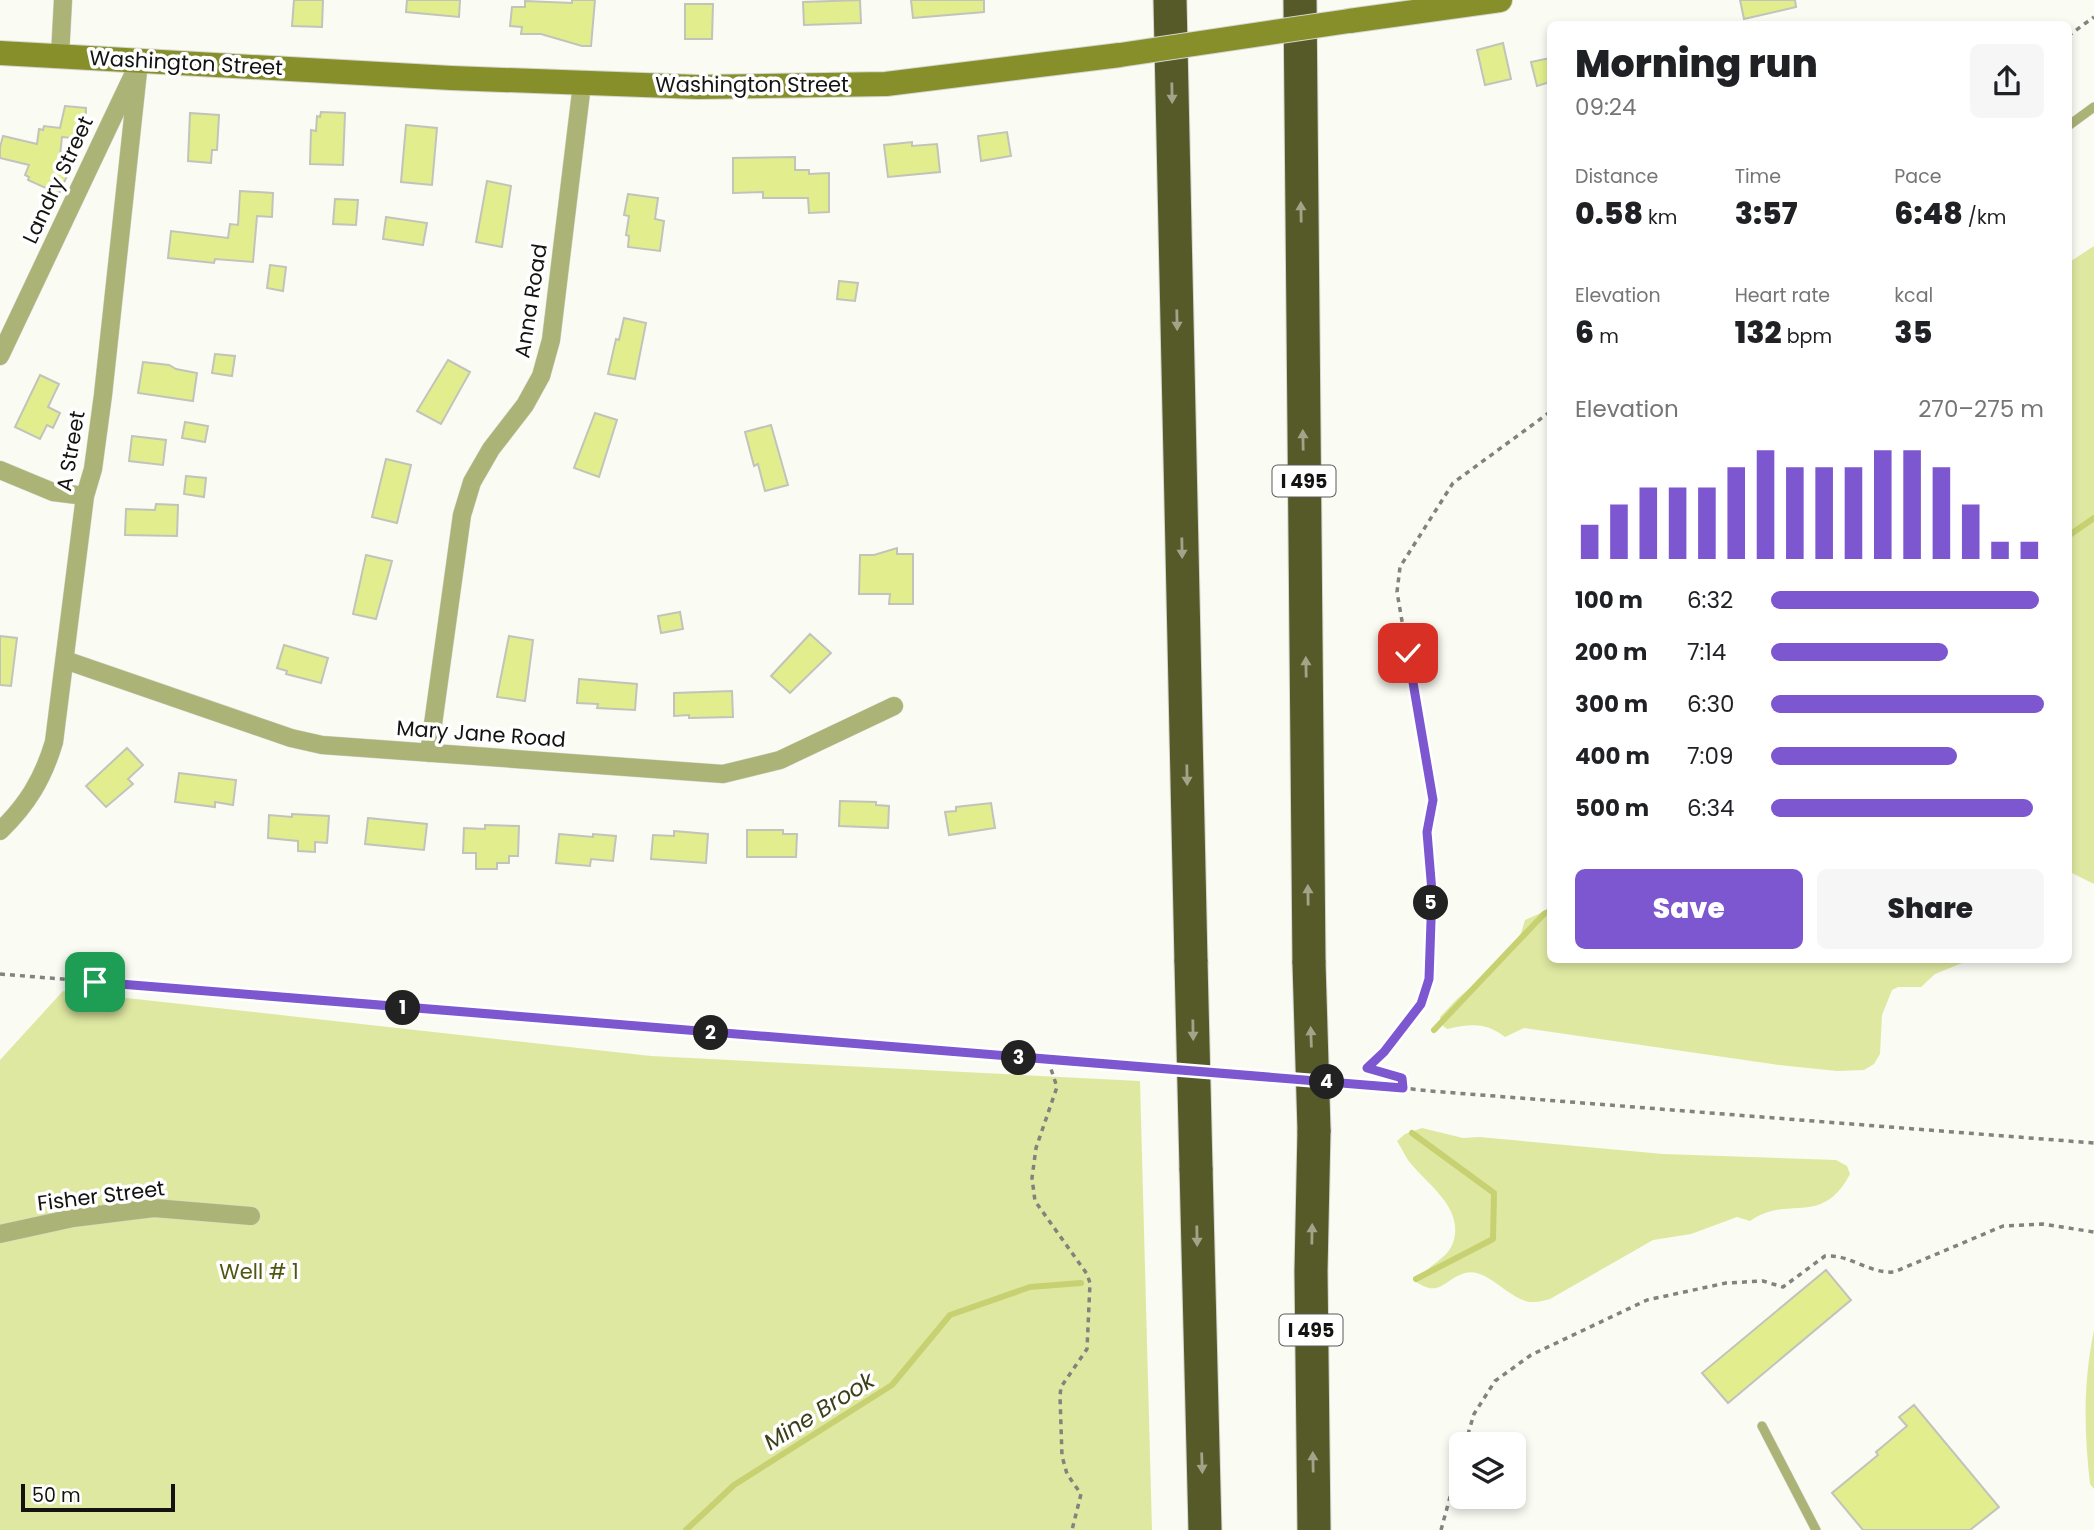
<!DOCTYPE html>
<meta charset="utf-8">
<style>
body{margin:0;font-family:Poppins,sans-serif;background:#f6f6f6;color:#202124;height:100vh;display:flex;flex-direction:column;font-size:26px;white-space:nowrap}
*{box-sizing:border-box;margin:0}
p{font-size:23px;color:#757577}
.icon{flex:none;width:38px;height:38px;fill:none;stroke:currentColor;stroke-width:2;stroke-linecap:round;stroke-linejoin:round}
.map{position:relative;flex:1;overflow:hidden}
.drawer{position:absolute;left:1547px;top:21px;width:525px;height:942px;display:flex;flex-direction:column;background:#fff;border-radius:10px;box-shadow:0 4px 10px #0003}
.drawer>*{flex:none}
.controls{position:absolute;left:1449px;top:1432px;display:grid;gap:14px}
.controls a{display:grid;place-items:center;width:77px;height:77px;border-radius:10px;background:#fff;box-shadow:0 4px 10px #0003;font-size:35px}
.scale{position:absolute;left:21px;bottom:18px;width:154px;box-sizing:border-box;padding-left:7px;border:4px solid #131311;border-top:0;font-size:19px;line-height:24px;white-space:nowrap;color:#131311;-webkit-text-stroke:5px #fff;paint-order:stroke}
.pin{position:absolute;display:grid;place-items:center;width:60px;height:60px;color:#fff;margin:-30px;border-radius:14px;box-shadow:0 4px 10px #0006}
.km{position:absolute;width:35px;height:35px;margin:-18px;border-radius:50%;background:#222;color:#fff;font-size:19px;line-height:35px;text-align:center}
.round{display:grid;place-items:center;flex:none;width:74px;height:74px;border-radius:10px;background:#f6f6f6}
.summary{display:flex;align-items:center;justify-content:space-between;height:119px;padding:0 28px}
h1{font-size:38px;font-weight:800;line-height:52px}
.stats{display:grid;grid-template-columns:repeat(3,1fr);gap:10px;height:119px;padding:7px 28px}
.stats div{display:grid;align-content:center}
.stats b{font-size:30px;font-weight:800}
.stats small{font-size:19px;font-weight:400}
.stats p{font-size:19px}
.chart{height:196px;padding:14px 28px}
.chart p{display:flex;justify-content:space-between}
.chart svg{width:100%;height:126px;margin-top:7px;stroke:#7d57d0;stroke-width:6}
.cta{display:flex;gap:14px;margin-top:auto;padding:14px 28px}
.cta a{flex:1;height:80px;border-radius:10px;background:#7d57d0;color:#fff;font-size:28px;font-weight:800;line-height:80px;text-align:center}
.cta a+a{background:#f6f6f6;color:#202124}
ul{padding:0 28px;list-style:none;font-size:23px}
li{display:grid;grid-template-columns:112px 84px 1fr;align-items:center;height:52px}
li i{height:18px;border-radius:9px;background:#7d57d0}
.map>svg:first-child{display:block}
</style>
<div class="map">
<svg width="2094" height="1530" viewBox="0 0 2094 1530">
<rect width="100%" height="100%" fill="#fafbf3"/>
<path fill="#dfe8a1" d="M2094 246V884L2068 871V263Z
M1550 909V959H1972L1935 974 1921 987H1898L1892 990 1882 1015 1880 1054 1874 1064 1864 1070 1837 1071 1779 1065 1524 1028 1505 1037C1486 1022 1470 1024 1447 1029L1442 1025 1440 1017 1457 999 1512 952 1518 943 1525 920Z
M63 991 651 1056 1140 1081 1152 1530H0V1060Z
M1422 1128 1463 1138 1479 1137 1663 1154 1836 1160 1847 1166 1850 1174C1822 1228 1787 1194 1750 1221L1737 1217 1691 1234 1653 1240 1550 1299C1545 1300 1539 1302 1534 1302 1510 1303 1489 1267 1465 1273 1444 1279 1441 1298 1416 1282 1424 1267 1447 1260 1453 1243 1465 1207 1426 1184 1408 1160 1404 1154 1401 1147 1397 1141L1405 1134Z
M2094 1330V1489L2090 1484C2084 1430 2083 1384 2094 1330Z"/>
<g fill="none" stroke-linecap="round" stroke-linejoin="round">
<path stroke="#c7d172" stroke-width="6" d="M2068 536 2094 518
M1434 1030 1544 914 1550 911
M1412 1133 1494 1193 1493 1239 1416 1279
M686 1530 734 1485 892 1385 950 1315 1030 1287 1081 1283"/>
</g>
<path fill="#e2ee8d" stroke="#c2c3bb" stroke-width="2" d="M294 0H323L322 27 292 26Z
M407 0H460L459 17 406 12Z
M572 0H595L591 46H582L541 34H521L522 27 510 26 512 7H525V1L572 3Z
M860 0 861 23 804 25 803 2Z
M911 0H984V12L913 18Z
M1740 0H1795L1796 7 1744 19Z
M685 4H713L712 39H685Z
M1503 43 1511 79 1485 85 1477 50Z
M1550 58V82L1537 86 1531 62Z
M65 106 86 108 85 139 62 137 59 164 70 169 59 194 28 180 29 177 25 175 29 165 0 158V147L3 136 37 144 39 129 43 130 44 126 60 128Z
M321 112 345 113 343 165 310 164 311 130 316 131 317 116 320 117Z
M190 113 219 115 217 150H212L211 163 188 161Z
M406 125 437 128 432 185 401 182Z
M1007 132 1011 156 981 161 978 136Z
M912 142V146L937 144 940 172 888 177 884 145Z
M795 157V170H809V174L829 173V212L809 213 808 198H763V192L733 193V158Z
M487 181 511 186 502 247 476 242Z
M240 191 273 193 272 217 257 216 253 262 215 259 214 263 168 258 171 231 228 238 230 224 238 225Z
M628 194 658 198 655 219 664 221 660 251 628 247 629 236 626 235 629 216 624 215Z
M335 199 358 200 356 225 333 224Z
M386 217 427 223 423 245 383 239Z
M270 265 286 267 283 291 267 288Z
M839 281 858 283 855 301 837 299Z
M624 318 646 323 635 379 608 374 616 339 619 340Z
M215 354 235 356 232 376 212 373Z
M448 360 470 372 441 424 417 411Z
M143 362 169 365 176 369 197 373 193 401 138 393Z
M40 375 59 384 48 407 60 413 53 428 47 425 40 439 15 427Z
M595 413 617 420 599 477 574 468Z
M185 422 208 426 205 442 182 438Z
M771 425 788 485 765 491 758 464 754 466 745 432Z
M132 436 166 440 163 465 129 461Z
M386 459 411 465 397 523 372 517Z
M186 476 206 478 204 497 184 494Z
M156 504 178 505 177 536 125 535 126 509 155 510Z
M897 548V554H913V604H889L890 594H859L860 555H874Z
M366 555 392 561 376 619 353 614Z
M680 612 683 629 661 633 658 616Z
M810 634 831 653 790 693 771 676Z
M0 636 17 638 11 686 0 685Z
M509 636 533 640 525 701 497 697Z
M284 645 328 658 321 683 286 674 287 671 277 668Z
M579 679 637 684 635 710 597 708 598 704 577 703Z
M732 691 733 717 689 718V715L674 716V693Z
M127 748 143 765 128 779 133 784 106 807 86 786Z
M179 773 236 780 233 805 215 802V807L175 802Z
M840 801 876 802V805L889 806 888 828 839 826Z
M991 803 995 828 949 835 945 812 956 811V807Z
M292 814 329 816 327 843 315 842V852L298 851V841L268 838 269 815 292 817Z
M368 818 427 824 424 850 365 844Z
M485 825 519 826 518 856H509V863H497V869H476V853H463L464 828 485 829Z
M747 830H783V834H797L796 857H747Z
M674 831 708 834 706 863 651 859 653 835 674 836Z
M559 834 593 837V834L616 836 613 861 591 859 590 866 556 863Z
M1826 1270 1851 1300 1728 1403 1702 1373Z
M1914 1405 1999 1507 1970 1530H1863L1832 1493 1878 1455 1876 1452 1907 1426 1899 1417Z"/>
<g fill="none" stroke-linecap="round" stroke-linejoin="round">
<defs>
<path id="lane" d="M2068 126 2094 107
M1762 1426 1816 1530"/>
<path id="street" d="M60 56 63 0
M0 356 133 75
M0 470 53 492 85 496
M65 660 291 738 322 745 723 774 780 760 894 706
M429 753 462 515 472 482 491 449 525 405 541 376 551 340 582 84
M0 831C27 805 43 779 54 742L85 496 93 469 103 395 139 62
M0 1234 73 1218 154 1208 251 1216"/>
<path id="secondary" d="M1349 21 1500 0
M0 53 451 78 698 87 886 84 1120 55"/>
<path id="highway" d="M1170 0 1191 962
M1300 0 1309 963
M1314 1130 1311 1271 1314 1530
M1196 1168 1205 1530"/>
</defs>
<use href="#lane" stroke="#d5d6cf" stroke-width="10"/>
<use href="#street" stroke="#d5d6cf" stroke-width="19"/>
<use href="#secondary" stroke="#d5d6cf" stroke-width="26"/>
<use href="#highway" stroke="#d5d6cf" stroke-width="35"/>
<path stroke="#82827e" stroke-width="3.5" stroke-dasharray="5 5" stroke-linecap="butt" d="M2068 36 2094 17
M1550 412 1453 483 1400 567 1397 592 1433 801 1427 832 1432 892 1429 980 1421 1004 1384 1052 1367 1068 1402 1078 1403 1088 1430 1091 2094 1143
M0 974 1167 1069
M1048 1060 1057 1087 1036 1148 1032 1178 1035 1201 1087 1274 1090 1283 1087 1349 1061 1387 1060 1396 1062 1456 1067 1474 1081 1494 1072 1530
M1220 1074 1286 1079
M1339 1083 1403 1088
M1465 1444 1474 1414 1495 1381 1531 1355 1647 1300 1726 1283 1763 1281 1783 1287 1825 1256C1850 1254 1869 1274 1894 1272L2003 1226 2042 1224 2094 1232
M1441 1530 1461 1457"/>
<use href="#lane" stroke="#abb377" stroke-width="9"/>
<use href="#street" stroke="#abb377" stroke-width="18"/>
<use href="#secondary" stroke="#868f29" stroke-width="24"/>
<use href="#highway" stroke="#555a28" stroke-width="33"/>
<defs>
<path id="secondary-bridge" d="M1120 55 1349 21"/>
<path id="highway-bridge" d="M1191 962 1196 1168
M1309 963 1314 1130"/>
</defs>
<use href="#secondary-bridge" stroke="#d5d6cf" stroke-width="26" stroke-linecap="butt"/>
<use href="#highway-bridge" stroke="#d5d6cf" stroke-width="35" stroke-linecap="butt"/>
<use href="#secondary-bridge" stroke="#868f29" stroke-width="24"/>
<use href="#highway-bridge" stroke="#555a28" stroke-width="33"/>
</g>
<defs><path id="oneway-solid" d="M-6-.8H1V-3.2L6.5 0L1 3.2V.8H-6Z" transform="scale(1.75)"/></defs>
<g fill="#a2a489">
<use href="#oneway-solid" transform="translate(1172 93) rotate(89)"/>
<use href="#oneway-solid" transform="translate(1301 212) rotate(-91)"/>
<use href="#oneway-solid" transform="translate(1177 320) rotate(89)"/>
<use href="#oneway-solid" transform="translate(1303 440) rotate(-91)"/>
<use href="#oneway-solid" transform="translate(1182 548) rotate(89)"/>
<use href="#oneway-solid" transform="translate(1306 667) rotate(-91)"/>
<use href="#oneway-solid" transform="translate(1187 775) rotate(89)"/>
<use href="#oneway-solid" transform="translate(1308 895) rotate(-91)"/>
<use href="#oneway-solid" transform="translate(1193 1030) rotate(89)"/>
<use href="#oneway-solid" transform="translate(1311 1037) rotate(-92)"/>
<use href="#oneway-solid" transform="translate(1312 1234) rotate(-89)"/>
<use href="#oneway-solid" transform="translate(1197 1236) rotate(89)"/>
<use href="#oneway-solid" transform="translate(1313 1462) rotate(-91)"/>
<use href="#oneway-solid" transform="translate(1202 1463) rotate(88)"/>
</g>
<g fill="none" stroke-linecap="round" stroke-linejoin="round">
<defs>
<path id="route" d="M95 982 1403 1088 1402 1078 1367 1068 1384 1052 1421 1004 1429 979 1432 892 1427 832 1433 800 1408 653"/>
</defs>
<use href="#route" stroke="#fff" stroke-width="14"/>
<use href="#route" stroke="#7d57d0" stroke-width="9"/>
</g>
<g text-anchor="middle" stroke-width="7" stroke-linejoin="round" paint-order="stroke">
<g fill="#fff" stroke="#5a5a58" stroke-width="2">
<rect x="1272.5" y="465.5" width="63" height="31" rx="5"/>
<rect x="1279.5" y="1314.5" width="63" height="31" rx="5"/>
</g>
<g font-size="19" font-weight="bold" fill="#131311">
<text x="1304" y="488">I 495</text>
<text x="1311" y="1337">I 495</text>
</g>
<g font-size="21" fill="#131311" stroke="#fff">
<text transform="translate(186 63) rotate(3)" y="7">Washington Street</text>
<text x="752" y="92">Washington Street</text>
<text transform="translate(58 180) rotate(-65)" y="7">Landry Street</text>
<text transform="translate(531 301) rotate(-81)" y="7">Anna Road</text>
<text transform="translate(71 451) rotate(-80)" y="7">A Street</text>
<text transform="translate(481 734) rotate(4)" y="7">Mary Jane Road</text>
<text transform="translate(101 1196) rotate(-7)" y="7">Fisher Street</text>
</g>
<g font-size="21" fill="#515710" stroke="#fff">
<text x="259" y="1279">Well # 1</text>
</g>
<g font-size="23" font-style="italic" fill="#3c4018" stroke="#fff">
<text transform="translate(819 1411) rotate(-32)" y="8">Mine Brook</text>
</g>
</g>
</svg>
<div class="controls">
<a><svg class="icon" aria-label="layers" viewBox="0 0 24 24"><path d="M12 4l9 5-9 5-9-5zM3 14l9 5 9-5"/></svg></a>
</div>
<div class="scale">50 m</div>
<div class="pin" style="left:95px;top:982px;background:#1e9e55"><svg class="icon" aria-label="arrive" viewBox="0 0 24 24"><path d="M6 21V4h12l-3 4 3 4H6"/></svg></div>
<div class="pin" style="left:1408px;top:653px;background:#d93025"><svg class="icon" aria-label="check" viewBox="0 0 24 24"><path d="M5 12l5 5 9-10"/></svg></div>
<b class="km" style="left:403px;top:1008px">1</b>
<b class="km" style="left:711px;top:1033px">2</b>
<b class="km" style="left:1019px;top:1058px">3</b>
<b class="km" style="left:1327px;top:1082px">4</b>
<b class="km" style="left:1431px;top:903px">5</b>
<section class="drawer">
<div class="summary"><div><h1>Morning run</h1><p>09:24</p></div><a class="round"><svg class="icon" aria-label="share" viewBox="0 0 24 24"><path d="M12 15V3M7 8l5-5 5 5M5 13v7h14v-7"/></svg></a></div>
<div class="stats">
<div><p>Distance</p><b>0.58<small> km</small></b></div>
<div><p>Time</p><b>3:57</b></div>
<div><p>Pace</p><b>6:48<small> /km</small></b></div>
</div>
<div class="stats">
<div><p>Elevation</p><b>6<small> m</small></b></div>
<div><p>Heart rate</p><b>132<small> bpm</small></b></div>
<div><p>kcal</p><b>35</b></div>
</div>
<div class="chart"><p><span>Elevation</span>270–275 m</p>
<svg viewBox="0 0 160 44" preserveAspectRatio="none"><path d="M5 44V32M15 44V25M25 44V19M35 44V19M45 44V19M55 44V12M65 44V6M75 44V12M85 44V12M95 44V12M105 44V6M115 44V6M125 44V12M135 44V25M145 44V38M155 44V38"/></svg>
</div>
<ul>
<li><b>100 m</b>6:32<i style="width:98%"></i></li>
<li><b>200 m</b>7:14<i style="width:65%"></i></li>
<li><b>300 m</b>6:30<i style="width:100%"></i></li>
<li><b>400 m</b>7:09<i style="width:68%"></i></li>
<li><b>500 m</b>6:34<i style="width:96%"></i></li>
</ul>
<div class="cta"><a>Save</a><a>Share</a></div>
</section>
</div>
